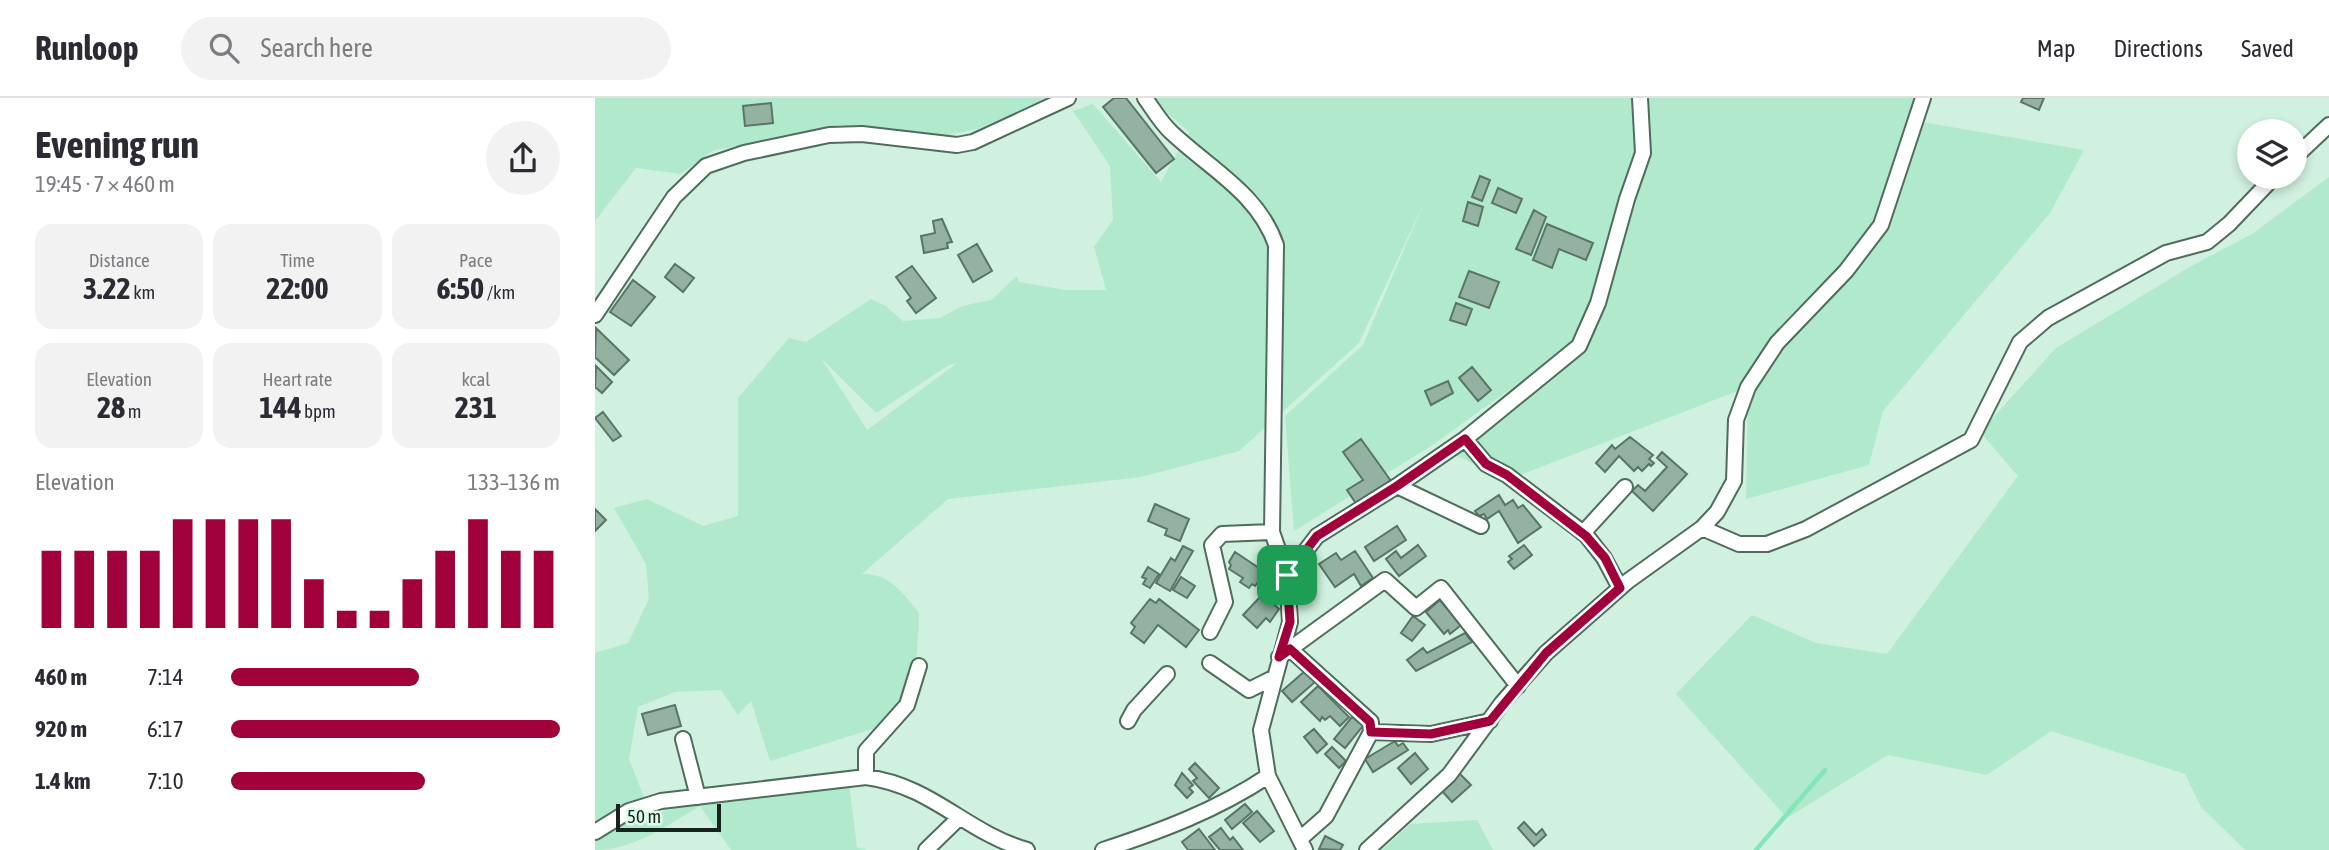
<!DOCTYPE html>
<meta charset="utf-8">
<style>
body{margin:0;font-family:"Asap Condensed",sans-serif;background:#f2f2f3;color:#2b2b33;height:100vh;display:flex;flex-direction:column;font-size:26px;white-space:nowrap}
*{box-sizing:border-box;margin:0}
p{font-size:23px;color:#7c7c81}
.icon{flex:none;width:38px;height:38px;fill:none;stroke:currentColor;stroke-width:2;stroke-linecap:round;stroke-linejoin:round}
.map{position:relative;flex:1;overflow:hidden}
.sheet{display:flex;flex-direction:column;background:#fff;width:595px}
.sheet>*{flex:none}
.controls{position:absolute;left:1642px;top:21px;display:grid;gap:14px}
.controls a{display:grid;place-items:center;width:70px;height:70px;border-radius:50%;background:#fff;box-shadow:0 4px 10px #0003;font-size:35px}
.scale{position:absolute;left:21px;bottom:18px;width:105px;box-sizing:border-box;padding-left:7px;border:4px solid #17231d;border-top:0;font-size:19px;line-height:24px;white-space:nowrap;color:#17231d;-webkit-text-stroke:5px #ddfeec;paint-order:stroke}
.pin{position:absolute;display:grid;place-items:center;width:60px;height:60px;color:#fff;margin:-30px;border-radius:14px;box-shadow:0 4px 10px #0006}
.round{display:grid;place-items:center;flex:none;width:74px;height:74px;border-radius:37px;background:#f2f2f3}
.head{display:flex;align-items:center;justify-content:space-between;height:119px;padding:0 35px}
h1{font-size:38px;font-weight:700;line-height:52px}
.stats{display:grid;grid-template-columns:repeat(3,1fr);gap:10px;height:119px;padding:7px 35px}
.stats div{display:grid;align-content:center;border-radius:18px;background:#f2f2f3;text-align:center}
.stats b{font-size:30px;font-weight:700}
.stats small{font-size:19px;font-weight:400}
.stats p{font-size:19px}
.chart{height:196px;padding:14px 35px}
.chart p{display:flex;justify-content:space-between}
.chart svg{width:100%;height:126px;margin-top:7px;stroke:#a1013a;stroke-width:6}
ul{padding:0 35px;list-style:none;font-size:23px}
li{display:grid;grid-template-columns:112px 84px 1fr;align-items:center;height:52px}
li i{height:18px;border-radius:9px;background:#a1013a}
header{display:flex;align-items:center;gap:42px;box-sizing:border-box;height:98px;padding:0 35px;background:#fff;border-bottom:2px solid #e1e1e2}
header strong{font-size:33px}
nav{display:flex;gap:38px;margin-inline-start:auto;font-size:24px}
.search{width:490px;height:63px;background:#f2f2f3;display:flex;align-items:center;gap:18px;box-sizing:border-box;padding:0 24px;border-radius:38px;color:#7c7c81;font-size:26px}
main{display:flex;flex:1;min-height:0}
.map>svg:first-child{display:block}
</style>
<header>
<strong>Runloop</strong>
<div class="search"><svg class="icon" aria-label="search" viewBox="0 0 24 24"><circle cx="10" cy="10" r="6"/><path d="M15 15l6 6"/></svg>Search here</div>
<nav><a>Map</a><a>Directions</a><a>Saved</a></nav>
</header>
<main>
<section class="sheet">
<div class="head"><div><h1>Evening run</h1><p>19:45 · 7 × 460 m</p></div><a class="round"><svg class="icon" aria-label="share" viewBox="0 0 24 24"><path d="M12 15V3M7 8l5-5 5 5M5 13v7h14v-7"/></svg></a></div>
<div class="stats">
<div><p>Distance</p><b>3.22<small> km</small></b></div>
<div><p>Time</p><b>22:00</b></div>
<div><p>Pace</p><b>6:50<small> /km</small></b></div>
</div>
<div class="stats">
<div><p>Elevation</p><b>28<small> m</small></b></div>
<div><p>Heart rate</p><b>144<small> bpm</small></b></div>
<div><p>kcal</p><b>231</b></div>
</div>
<div class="chart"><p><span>Elevation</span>133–136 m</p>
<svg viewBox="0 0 160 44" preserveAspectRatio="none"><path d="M5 44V17M15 44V17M25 44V17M35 44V17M45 44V6M55 44V6M65 44V6M75 44V6M85 44V27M95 44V38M105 44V38M115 44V27M125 44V17M135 44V6M145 44V17M155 44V17"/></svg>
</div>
<ul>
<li><b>460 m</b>7:14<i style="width:57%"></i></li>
<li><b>920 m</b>6:17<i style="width:100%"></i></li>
<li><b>1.4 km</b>7:10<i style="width:59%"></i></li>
</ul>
</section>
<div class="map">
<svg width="1734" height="752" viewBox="0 0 1734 752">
<rect width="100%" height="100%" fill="#d0f1df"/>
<path fill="#b0e9cc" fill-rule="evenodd" d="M0 0H459L382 31 353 37 243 27 117 53 86 76 41 70 0 123Z
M555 0H1331L1321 23 1489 52 1455 115 1288 313 1274 367 1151 401 1153 289 912 382 854 354 984 248 1007 225 839 346 699 433 690 318 768 247 831 100 764 245 644 353 546 379 353 401 267 476C296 476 307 494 324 515 323 561 320 584 297 625L175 663 156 603 143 617 126 592 80 594 43 609 34 661 49 699 0 724V555L33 545 54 501 51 466 19 410 52 401 108 428 143 418V300L194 240 211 244 276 201 291 208 308 223 345 220 367 208 396 202 422 178 424 184 470 192H511L499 149 518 122 515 68 478 13 498 6 566 84 594 34ZM226 260 281 315 354 267 362 265 272 332Z
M1734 79V752H1650L1606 709 1590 676 1456 633 1392 677 1293 657 1192 720 1081 596 1157 517 1221 545 1292 556 1423 378 1385 334 1461 250 1598 167 1657 136Z
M254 686 262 749 272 752H136L105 708C72 727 40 752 0 752V744C10 738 21 729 32 725 97 699 184 696 254 686Z
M882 722 898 752H787L815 726Z"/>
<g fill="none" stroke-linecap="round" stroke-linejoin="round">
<path stroke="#84e6b8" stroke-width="4.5" d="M1161 752 1230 672"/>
</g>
<path fill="#93b2a2" stroke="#587566" stroke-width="2" d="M519 0H531L579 61 561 75 508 9Z
M1428 0H1449L1444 12 1426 4Z
M176 5 178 25 150 28 148 8Z
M885 78 895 82 887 103 877 99Z
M903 90 927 101 921 115 897 105Z
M873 104 888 109 883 128 868 123Z
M939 112 951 119 936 157 921 151Z
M347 121 357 144 352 145 353 150 329 155 326 138 340 135 338 123Z
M952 126 998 145 991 162 964 151 957 170 938 162Z
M382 146 397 173 378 184 363 157Z
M80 166 99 180 88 194 70 179Z
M317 168 341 200 321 215 312 203 316 200 301 179Z
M874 173 904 184 894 210 864 199Z
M38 182 60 199 36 228 15 214Z
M861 205 877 211 871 227 855 222Z
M1 230 34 262 19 277 0 259Z
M1 268 17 284 7 295 0 289Z
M877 269 896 292 883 303 864 280Z
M853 283 858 295 836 307 830 293Z
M8 314 26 338 18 343 0 320Z
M1035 339 1058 357 1054 361 1059 365 1056 368 1054 366 1047 373 1043 369 1039 373 1024 358 1010 374 1001 365 1017 347 1020 351Z
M766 341 796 383 762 407 752 392 768 382 748 354Z
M1067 354 1092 376 1058 413 1037 393 1043 387 1050 393 1072 369 1062 360Z
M904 397 910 407 918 402 923 410 928 407 946 429 923 445 904 413 892 421 889 416 884 418 880 413Z
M560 406 594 421 585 443 570 437 572 431 553 423Z
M0 411 11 422 0 433Z
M802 428 811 442 779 463 770 449Z
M823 447 831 458 804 478 791 461 801 453 806 460Z
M929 447 937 457 919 471 913 464 917 461 914 458Z
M588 448 598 453 575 493 561 485 576 460 580 463Z
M760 453 778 480 766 488 759 476 740 489 724 466 741 455 746 462Z
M640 454 670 474 660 488 657 486 654 490 645 484 648 480 634 471 636 467 634 464Z
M553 469 564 476 555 490 548 486 551 481 547 479Z
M586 479 600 488 592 500 578 492Z
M668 496 684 511 675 524 671 520 662 530 648 517Z
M555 501 561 505 564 501 604 532 591 549 563 527 549 545 536 535 540 529 536 525Z
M845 502 866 527 855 536 853 532 849 536 831 514Z
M818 518 830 527 817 543 806 535Z
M870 535 877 544 821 573 812 562 828 550 832 555Z
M710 573 720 584 697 604 687 593Z
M723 588 754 619 745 628 735 618 730 622 727 619 725 623 706 604Z
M80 607 86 628 53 637 47 616Z
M757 619 768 628 750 650 739 641Z
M719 631 732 646 722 655 709 639Z
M800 643 803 648 808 645 813 652 778 674 770 661Z
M737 649 751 663 744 670 730 656Z
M820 655 833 671 816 686 803 670Z
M600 665 624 690 614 700 598 683 602 680 594 671Z
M587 675 598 687 594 690 598 694 592 700 580 687Z
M864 675 876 687 857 704 846 692Z
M650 706 657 714 637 731 630 722Z
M662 713 679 733 665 744 648 725Z
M929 724 941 737 947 731 951 737 939 748 923 730Z
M626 730 635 742 638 739 648 752H625L614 739Z
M604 731 620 752H593L587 744Z
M730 738 748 747 745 752 724 751Z"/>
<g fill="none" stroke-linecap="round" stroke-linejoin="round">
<defs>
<path id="minor" d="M550 0C558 11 566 25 576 34 615 71 663 95 681 147L677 434 692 477 695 524 666 632 673 678 710 752
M1699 60 1734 27
M0 217 79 99 111 68 149 55 234 37 267 36 362 47 378 44 473 0
M870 341 891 366 912 377 991 437 1009 460 1025 490
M802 388 886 428
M1107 430 1144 446H1172L1211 431 1376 342 1425 244 1453 220 1571 155 1612 144 1634 126 1679 79
M988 435 1030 389
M692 477 722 438 802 388 870 341 984 248 1003 205 1032 101 1048 55 1045 0
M615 534 630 504 617 447 627 436 677 434
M695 551 776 624V634
M684 559 790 482 821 510 846 490 923 588
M615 565 654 592 678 580
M533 623 539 612 572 576
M88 641 103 699
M271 679V653L312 607 324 568
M0 734 34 713 66 703 271 679C338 688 370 734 432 752
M705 741 731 718 776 634 836 636 895 623
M331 752 364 720
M508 752C566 733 622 712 673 678
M772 752 854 677 907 605 951 555 1033 483 1107 430 1122 414 1139 383 1141 322 1153 289 1182 245 1251 173 1286 127 1328 0"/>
</defs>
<use href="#minor" stroke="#4f6c5d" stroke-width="18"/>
<use href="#minor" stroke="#fff" stroke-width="14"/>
</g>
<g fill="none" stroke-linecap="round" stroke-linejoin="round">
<defs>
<path id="route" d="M870 341 891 366 912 377 991 438 1010 460 1025 490 951 555 895 623 836 636 776 634 775 624 695 551 684 559 695 524 692 477 722 438 802 388Z"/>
</defs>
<use href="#route" stroke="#fff" stroke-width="14"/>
<use href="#route" stroke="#a1013a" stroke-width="9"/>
</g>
</svg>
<div class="controls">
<a><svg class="icon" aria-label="layers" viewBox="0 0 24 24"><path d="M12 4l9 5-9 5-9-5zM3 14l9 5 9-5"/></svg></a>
</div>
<div class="scale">50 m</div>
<div class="pin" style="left:692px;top:477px;background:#1e9e55"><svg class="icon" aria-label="arrive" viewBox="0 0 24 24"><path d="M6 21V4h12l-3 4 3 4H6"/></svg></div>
</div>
</main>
